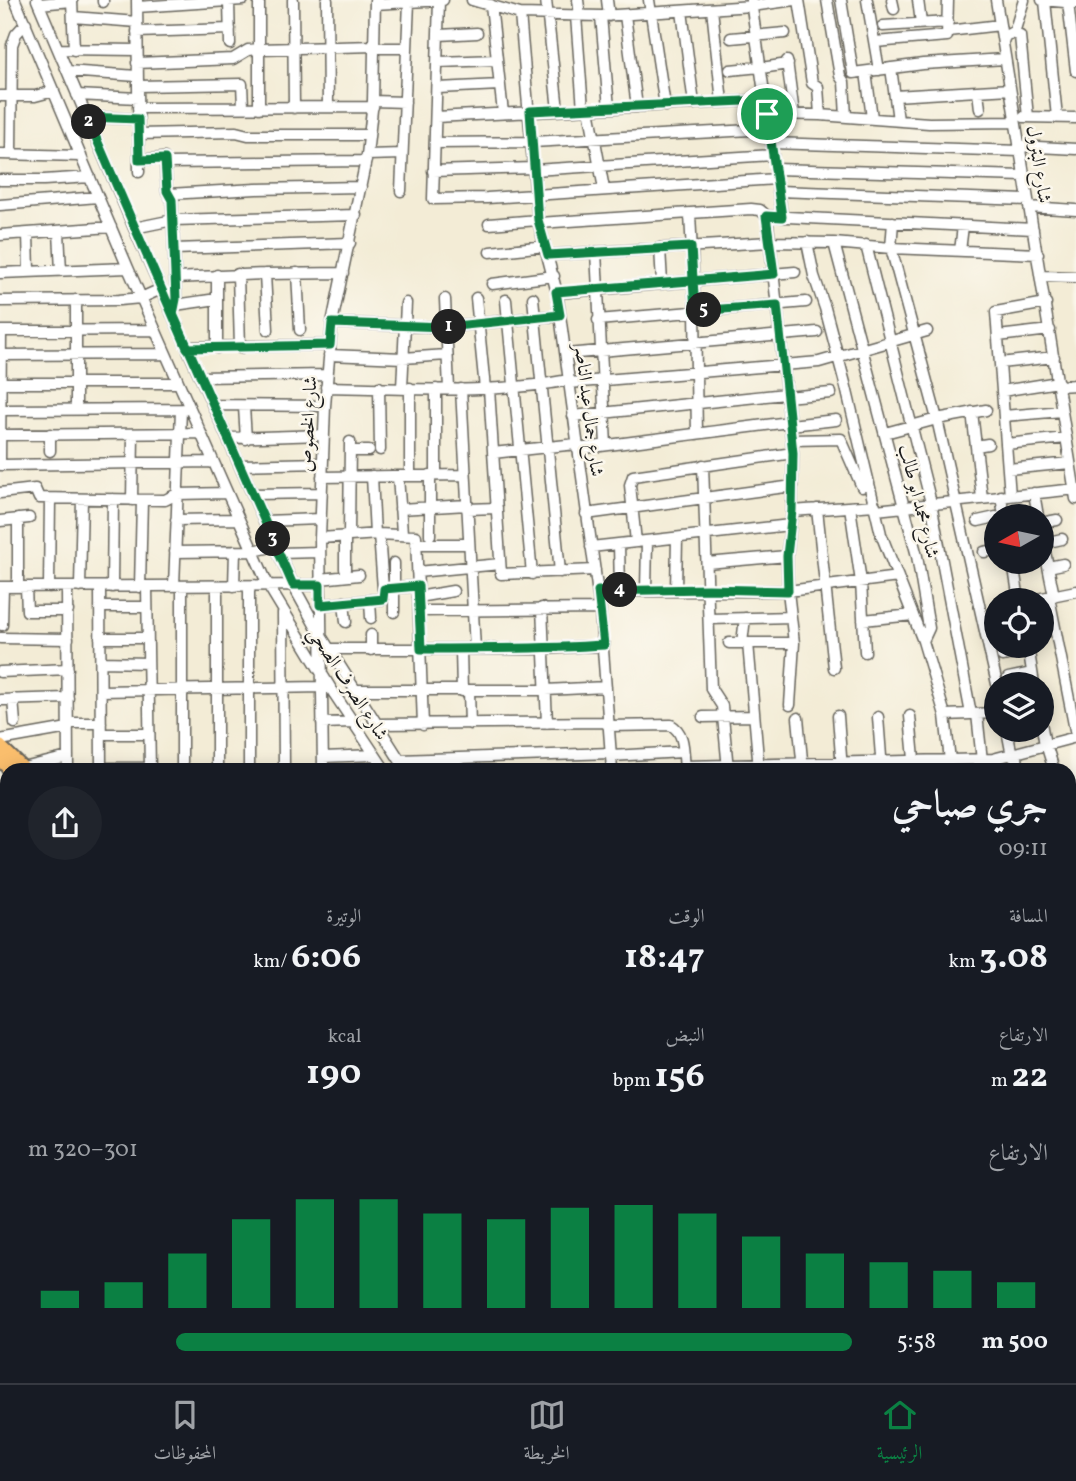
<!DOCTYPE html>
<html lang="ar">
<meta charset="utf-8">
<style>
body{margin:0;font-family:Vollkorn,Amiri,serif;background:#20242c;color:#f1f3f6;direction:rtl;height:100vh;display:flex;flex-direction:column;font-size:26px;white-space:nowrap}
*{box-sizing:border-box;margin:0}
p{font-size:23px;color:#9ea1a6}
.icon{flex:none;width:38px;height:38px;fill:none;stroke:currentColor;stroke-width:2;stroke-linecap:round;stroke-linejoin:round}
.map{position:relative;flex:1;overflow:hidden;direction:ltr}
.drawer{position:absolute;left:0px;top:763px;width:1076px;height:621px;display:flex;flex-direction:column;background:#171b24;border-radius:21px 21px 0 0;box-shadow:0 4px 18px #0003;direction:rtl}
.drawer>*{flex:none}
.needle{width:46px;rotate:261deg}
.buttons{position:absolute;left:984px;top:504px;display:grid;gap:14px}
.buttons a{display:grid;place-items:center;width:70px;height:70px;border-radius:50%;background:#171b24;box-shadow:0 4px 18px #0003;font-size:35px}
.pin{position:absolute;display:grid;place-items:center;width:60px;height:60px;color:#fff;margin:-30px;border:4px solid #fff;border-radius:50%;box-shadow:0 2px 7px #0007}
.km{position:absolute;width:35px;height:35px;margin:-18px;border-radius:50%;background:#222;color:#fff;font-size:19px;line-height:35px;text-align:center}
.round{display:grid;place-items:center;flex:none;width:74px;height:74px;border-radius:37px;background:#20242c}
.head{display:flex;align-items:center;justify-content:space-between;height:119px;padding:0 28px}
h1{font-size:38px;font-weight:700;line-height:52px}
.figures{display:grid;grid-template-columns:repeat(3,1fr);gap:10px;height:119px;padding:7px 28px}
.figures div{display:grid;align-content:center}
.figures b{font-size:35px;font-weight:700}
.figures small{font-size:19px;font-weight:400}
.figures p{font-size:19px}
.chart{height:196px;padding:14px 28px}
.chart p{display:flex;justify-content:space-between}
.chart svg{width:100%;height:126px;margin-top:7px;stroke:#0b8043;stroke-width:6}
ul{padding:0 28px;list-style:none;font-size:23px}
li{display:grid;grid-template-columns:112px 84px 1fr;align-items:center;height:52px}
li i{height:18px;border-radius:9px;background:#0b8043}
.menu{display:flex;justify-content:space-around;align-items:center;height:98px;border-top:2px solid #363941;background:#171b24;font-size:19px;color:#9ea1a6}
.menu a{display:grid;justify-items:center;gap:4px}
.menu .current{color:#0b8043}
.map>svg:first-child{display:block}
</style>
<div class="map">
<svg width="1076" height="1383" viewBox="0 0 1076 1383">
<rect width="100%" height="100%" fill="#fbf7ec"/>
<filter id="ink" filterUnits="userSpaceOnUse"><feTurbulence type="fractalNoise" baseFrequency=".0143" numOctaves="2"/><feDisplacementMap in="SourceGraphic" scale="14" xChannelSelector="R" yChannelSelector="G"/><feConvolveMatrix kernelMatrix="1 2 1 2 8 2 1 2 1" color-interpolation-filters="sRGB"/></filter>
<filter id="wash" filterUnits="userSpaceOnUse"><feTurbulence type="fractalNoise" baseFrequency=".00686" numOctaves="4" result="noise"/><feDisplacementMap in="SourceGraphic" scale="28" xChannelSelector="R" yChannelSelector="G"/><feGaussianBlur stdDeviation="1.57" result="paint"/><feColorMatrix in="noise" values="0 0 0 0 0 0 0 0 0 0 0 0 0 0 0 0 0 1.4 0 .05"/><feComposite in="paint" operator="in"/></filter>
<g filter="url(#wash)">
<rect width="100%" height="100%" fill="#f3ecd6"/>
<path fill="#acc76e" stroke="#647245" stroke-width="2" d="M578 1377H680V1383H583Z"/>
</g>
<g filter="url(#ink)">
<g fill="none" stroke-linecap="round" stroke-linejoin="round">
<defs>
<path id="minor" d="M15 0 128 268 268 585 333 692 385 770
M37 0 134 228 293 585 321 636 406 770
M72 0 74 50
M103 0V2
M137 0 139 172
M293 0 294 108
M327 0 328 107
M439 0 433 199 487 198 776 179
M472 0 520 14 601 16 752 6 795 0
M546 0 558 110
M578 0 580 16
M607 0 609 16
M649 0 665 106
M799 0 812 83 818 87 820 115
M827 0 840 76 844 82 846 117
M841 0 853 73 923 64 1005 59
M867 0 879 70
M892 0 894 9
M918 0 921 23
M996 0 1076 499
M1042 0 1076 3
M229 1 230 44
M751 1 770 135
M1045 1 1057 117
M1068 2 1076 71
M39 4 72 1
M375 4 443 0
M491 5 503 113
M137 7 243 0
M712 9 722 102
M682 11 694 104
M520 14 538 220 557 293 600 609 612 770
M625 15 637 107
M576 16 583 109
M601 16 609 108
M73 17 137 22
M883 26 948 22
M948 31 1000 25
M137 32 230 29
M1014 33 1024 0
M439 35 477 33
M731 38 785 33
M875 42 947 36 948 0
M1003 42 1005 36 1011 33 1020 36 1028 117
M375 48H407
M58 49 137 50
M787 61 794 114
M439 62 497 60
M137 63 233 59 248 50 259 49 375 46
M761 68 788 64
M891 68 898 120
M730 70 760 67
M67 71 137 76
M866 72 872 118
M138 86 242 84 243 107
M438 88 500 85
M978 91 980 109
M77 95 138 98
M0 96H35L54 91
M895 96 1010 89
M373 101 405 102
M138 108 373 107
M259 108V0
M589 109 604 189
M767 114 820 115 929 123 1015 122
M87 117 138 119
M436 117 765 100
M1024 117 1076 118
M138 134 236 132 248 135H369
M435 143 532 142 769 129
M771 143 1020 151
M1019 146 1076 149
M0 154 81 156
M11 154 12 45 16 34 26 23
M367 155 402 154
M139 160 164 158 165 163
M165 163 366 161
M165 163 167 191 172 200 176 299 172 314
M775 169 1024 176
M534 170 773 155
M433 171 534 168
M0 180H44L90 177
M778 188 782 217
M401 191 409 2
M778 191 1028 200
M169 194 256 189 361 187
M0 205 98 197
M1029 207 1076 210
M690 214 695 311 697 434
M767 216 793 453 792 511 787 556 788 591 794 643 790 705
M893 222 891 248 937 419 997 684
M539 223 751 209 760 210 767 216 1033 229
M489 224 538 220
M134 228 173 220 356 215
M59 232 61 271
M28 233 29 272
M0 235 111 227
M807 242 814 276 825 308 846 387 881 534 923 641
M834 243 917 556 929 628 923 641 945 715 951 770
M866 245 931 503 971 714
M660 248 662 283
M174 249 350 243
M960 251 963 226
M490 252 545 246
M596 252 606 445
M548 255 770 242 834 243 891 248 1038 254
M0 273 128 268
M297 273 300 330
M238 274 240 348
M265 274 268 330
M217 275V348
M1042 276 1076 277
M175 278 265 274 343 273
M492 284 554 276
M557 293 795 272
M476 298 485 389
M533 298 560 572
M445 299 449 389
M76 300V410
M506 300 532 574
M0 301 119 300 141 298 161 289
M175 305 217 299
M598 320 806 302
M332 323 446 327 560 315
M0 331 155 330
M998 336 1050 330
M187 347 330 345
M566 354 817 332
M1 355 166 354
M329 355 403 358 447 355
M1000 363 1054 357
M200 377 327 375
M0 383H178
M569 383 819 362 927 331
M1058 386 1076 385
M326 387C407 388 489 395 569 380
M379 387 380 450
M402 388 406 303
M410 388V476
M461 389 475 649
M489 389 501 574 595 570
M1002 391 1058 382
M786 397 831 393
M213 405 325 406
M244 407 246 439
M0 410 190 409
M972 412 982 498
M573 416 785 394
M1004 416 1062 411
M790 425 836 420
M885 433 937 419 986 410
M50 434V451
M0 435 200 433
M228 438 323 435
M792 440 841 439 862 487
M1006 444 1066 438
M976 446 988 444
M577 449 789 422
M350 451H369
M493 453 576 444
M0 465 213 462
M0 465 1 331
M240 465 322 463
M703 465 711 689 722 706 728 769
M1008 469 1070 463
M436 475V389
M372 476 375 534
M398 476 402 533
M322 477 465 475
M0 493 35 489 39 498 165 500 177 494 227 493
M1034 493 1038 516
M253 494 321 493
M1001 496 1004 516
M1010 496 996 312 1046 303
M132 500 133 434
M850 507 861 582 865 652
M400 509 467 505
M467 509 497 508
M817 509 834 668
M876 510 1076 489
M792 511 875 505
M586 514 793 486
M18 519V587
M176 520 238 519
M0 521 29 518
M264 521 320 519
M978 521 996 517
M1041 523 1057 520
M1041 532 1054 596
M379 534 383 589
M430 535V475
M345 536V569
M349 536 350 442
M320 538 379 534 416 536 423 725
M636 542 630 485 633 476 793 453
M1044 543 1062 539
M416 544H469
M619 544 620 590
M591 547 790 525
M175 552 253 551 276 546
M984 552 996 550
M279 553 320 552
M1013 562 1019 600
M707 563 787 556
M1048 567 1063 564
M417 572 500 564
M320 579 359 575
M174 586 181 410
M182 586V770
M234 586 235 551
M249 586V770
M0 587 320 585
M26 587 27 611H68
M49 587 50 499
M67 587 68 770
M80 587 82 499
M100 587 101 770
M112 587 113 499
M140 587 142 500
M147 587 150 770
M646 590 647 541
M676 590 677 538
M598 591H788L898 577
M418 597 453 591
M1049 597 1076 735
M370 600 371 618
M1032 600 1076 591
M344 602 346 622
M320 605 383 599 384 589 418 586
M100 607H147
M542 608 547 723
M419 611 600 609
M394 612V563
M283 613 284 770
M709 619 791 617
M863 620 913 615
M2 625 3 587
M371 635V650
M0 638 68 639
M100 638H147
M729 643H794
M742 643 745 618
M748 643 759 770
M1028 646 1034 684
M329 649H544L604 645
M461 649 462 691
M1002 656 1029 651
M101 662 148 663
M0 672 68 669
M1008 678 1032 673
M355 690H546L606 687
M101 691 322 687
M469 691 470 724
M13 699 15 723
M0 700 68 698
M977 714 983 770
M945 715 996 713
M838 716 842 770
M910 716 915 770
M703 717 754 716
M878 717 882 770
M798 718 803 770
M1041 722 1045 745
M68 723H101
M322 723 352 722
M377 724 608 722
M608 726 671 725C686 733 683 754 685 769
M1007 730 1012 756
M101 734H149
M0 740 68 728
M1046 744 1054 770
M1017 754 1018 770
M611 756 683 752
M323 757 375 755
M400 760 611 753
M685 766 993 759 1076 737
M23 768 68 757
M101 768H150
M217 770V586
M323 770 320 538 325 406 332 323 367 155 373 101 375 0
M0 796 7 795
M0 823 7 822
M1069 823 1076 846
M0 850 7 849
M0 876H7
M1069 881 1076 880
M3 894 7 941
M1069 906H1075
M1069 934 1076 952
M0 978H7
M1069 992 1076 1002
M0 1008 7 1007
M1069 1031 1076 1071
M0 1036 7 1071
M0 1089 7 1090
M1069 1187 1076 1186
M6 1210V1118
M0 1254H7
M0 1282H7
M0 1314H7
M1074 1332 1075 1383
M0 1338 7 1383
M31 1377V1383
M59 1377V1383
M91 1377V1383
M238 1377 239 1379
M338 1377V1380
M384 1377 385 1383
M447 1377 448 1383
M484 1377 485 1383
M500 1377V1383
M878 1377V1383
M912 1377V1383
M941 1377V1383
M969 1377V1383
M996 1377 997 1383
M1022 1377V1383
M1046 1377 1047 1383
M124 1379 131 1383
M164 1379V1383
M294 1380 314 1383
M396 1380 405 1377
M186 1382 208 1380 214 1377
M222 1383 226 1377
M855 1383V1377"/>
<path id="major" d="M0 746 25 770
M0 760 10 770
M541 1377 546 1383
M556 1377 561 1383"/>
</defs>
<use href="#minor" stroke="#67655d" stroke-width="13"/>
<use href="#major" stroke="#67655d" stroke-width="16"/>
<use href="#minor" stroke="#fff" stroke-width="10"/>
<use href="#major" stroke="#fabe6d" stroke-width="12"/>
</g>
</g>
<g fill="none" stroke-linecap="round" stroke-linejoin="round" filter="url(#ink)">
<defs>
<path id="route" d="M767 114 782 217 766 216 774 274 556 292 560 315 446 327 332 323 330 345 187 348 87 117 138 119 139 160 165 159 167 191 172 200 176 299 173 314 293 585H320V605L383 599 384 589 418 586 421 649C482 649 543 649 604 645L598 591 708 589 788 591 787 556 792 511 793 453 777 305 695 311 691 247 548 255 538 220 530 111 765 100 767 114"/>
</defs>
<use href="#route" stroke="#fff" stroke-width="14"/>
<use href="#route" stroke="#0b8043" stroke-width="9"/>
</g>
<g text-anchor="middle" stroke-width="5" stroke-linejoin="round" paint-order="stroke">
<g font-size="19" fill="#1c1c1c" stroke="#fbf7ec">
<text transform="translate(1040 164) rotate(81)" y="7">شارع البترول</text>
<text transform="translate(590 410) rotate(83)" y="7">شارع جمال عبد الناصر</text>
<text transform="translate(307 424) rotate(-87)" y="7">شارع الخصوص</text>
<text transform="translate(920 501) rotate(76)" y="7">شارع محمد ابو طالب</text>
<text transform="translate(349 683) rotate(57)" y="7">شارع الصرف الصحي</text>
</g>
</g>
</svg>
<div class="buttons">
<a><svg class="needle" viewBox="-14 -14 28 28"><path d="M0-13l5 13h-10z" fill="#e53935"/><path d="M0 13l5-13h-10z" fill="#9ea1a6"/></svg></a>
<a><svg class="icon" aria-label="locate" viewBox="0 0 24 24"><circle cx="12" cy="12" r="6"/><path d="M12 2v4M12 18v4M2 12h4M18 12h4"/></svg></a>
<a><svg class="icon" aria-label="layers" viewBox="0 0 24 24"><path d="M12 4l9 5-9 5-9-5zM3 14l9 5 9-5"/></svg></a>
</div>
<div class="pin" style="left:767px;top:114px;background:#1e9e55"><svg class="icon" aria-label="arrive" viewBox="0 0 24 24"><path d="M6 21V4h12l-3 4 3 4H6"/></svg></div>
<b class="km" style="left:449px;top:327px">1</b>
<b class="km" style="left:89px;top:122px">2</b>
<b class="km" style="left:273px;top:539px">3</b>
<b class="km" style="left:620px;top:590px">4</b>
<b class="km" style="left:704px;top:310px">5</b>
<section class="drawer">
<div class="head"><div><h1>جري صباحي</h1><p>09:11</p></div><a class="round"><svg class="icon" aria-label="share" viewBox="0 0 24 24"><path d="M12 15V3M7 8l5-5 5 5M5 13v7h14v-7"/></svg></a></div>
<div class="figures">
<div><p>المسافة</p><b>3.08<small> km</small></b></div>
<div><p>الوقت</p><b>18:47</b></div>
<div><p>الوتيرة</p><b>6:06<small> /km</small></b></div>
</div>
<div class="figures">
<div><p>الارتفاع</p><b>22<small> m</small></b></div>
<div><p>النبض</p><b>156<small> bpm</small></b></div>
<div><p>kcal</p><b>190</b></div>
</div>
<div class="chart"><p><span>الارتفاع</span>301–320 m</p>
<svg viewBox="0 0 160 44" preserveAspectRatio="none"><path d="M5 44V38M15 44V35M25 44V25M35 44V13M45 44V6M55 44V6M65 44V11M75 44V13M85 44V9M95 44V8M105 44V11M115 44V19M125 44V25M135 44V28M145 44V31M155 44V35"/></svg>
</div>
<ul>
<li><b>500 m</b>5:58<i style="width:82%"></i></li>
</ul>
</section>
</div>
<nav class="menu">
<a class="current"><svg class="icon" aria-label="home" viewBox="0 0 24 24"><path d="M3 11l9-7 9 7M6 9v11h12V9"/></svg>الرئيسية</a>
<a><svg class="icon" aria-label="map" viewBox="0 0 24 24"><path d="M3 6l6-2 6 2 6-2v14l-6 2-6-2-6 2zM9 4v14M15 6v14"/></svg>الخريطة</a>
<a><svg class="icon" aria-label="saved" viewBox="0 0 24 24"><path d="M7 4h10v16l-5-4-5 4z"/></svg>المحفوظات</a>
</nav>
